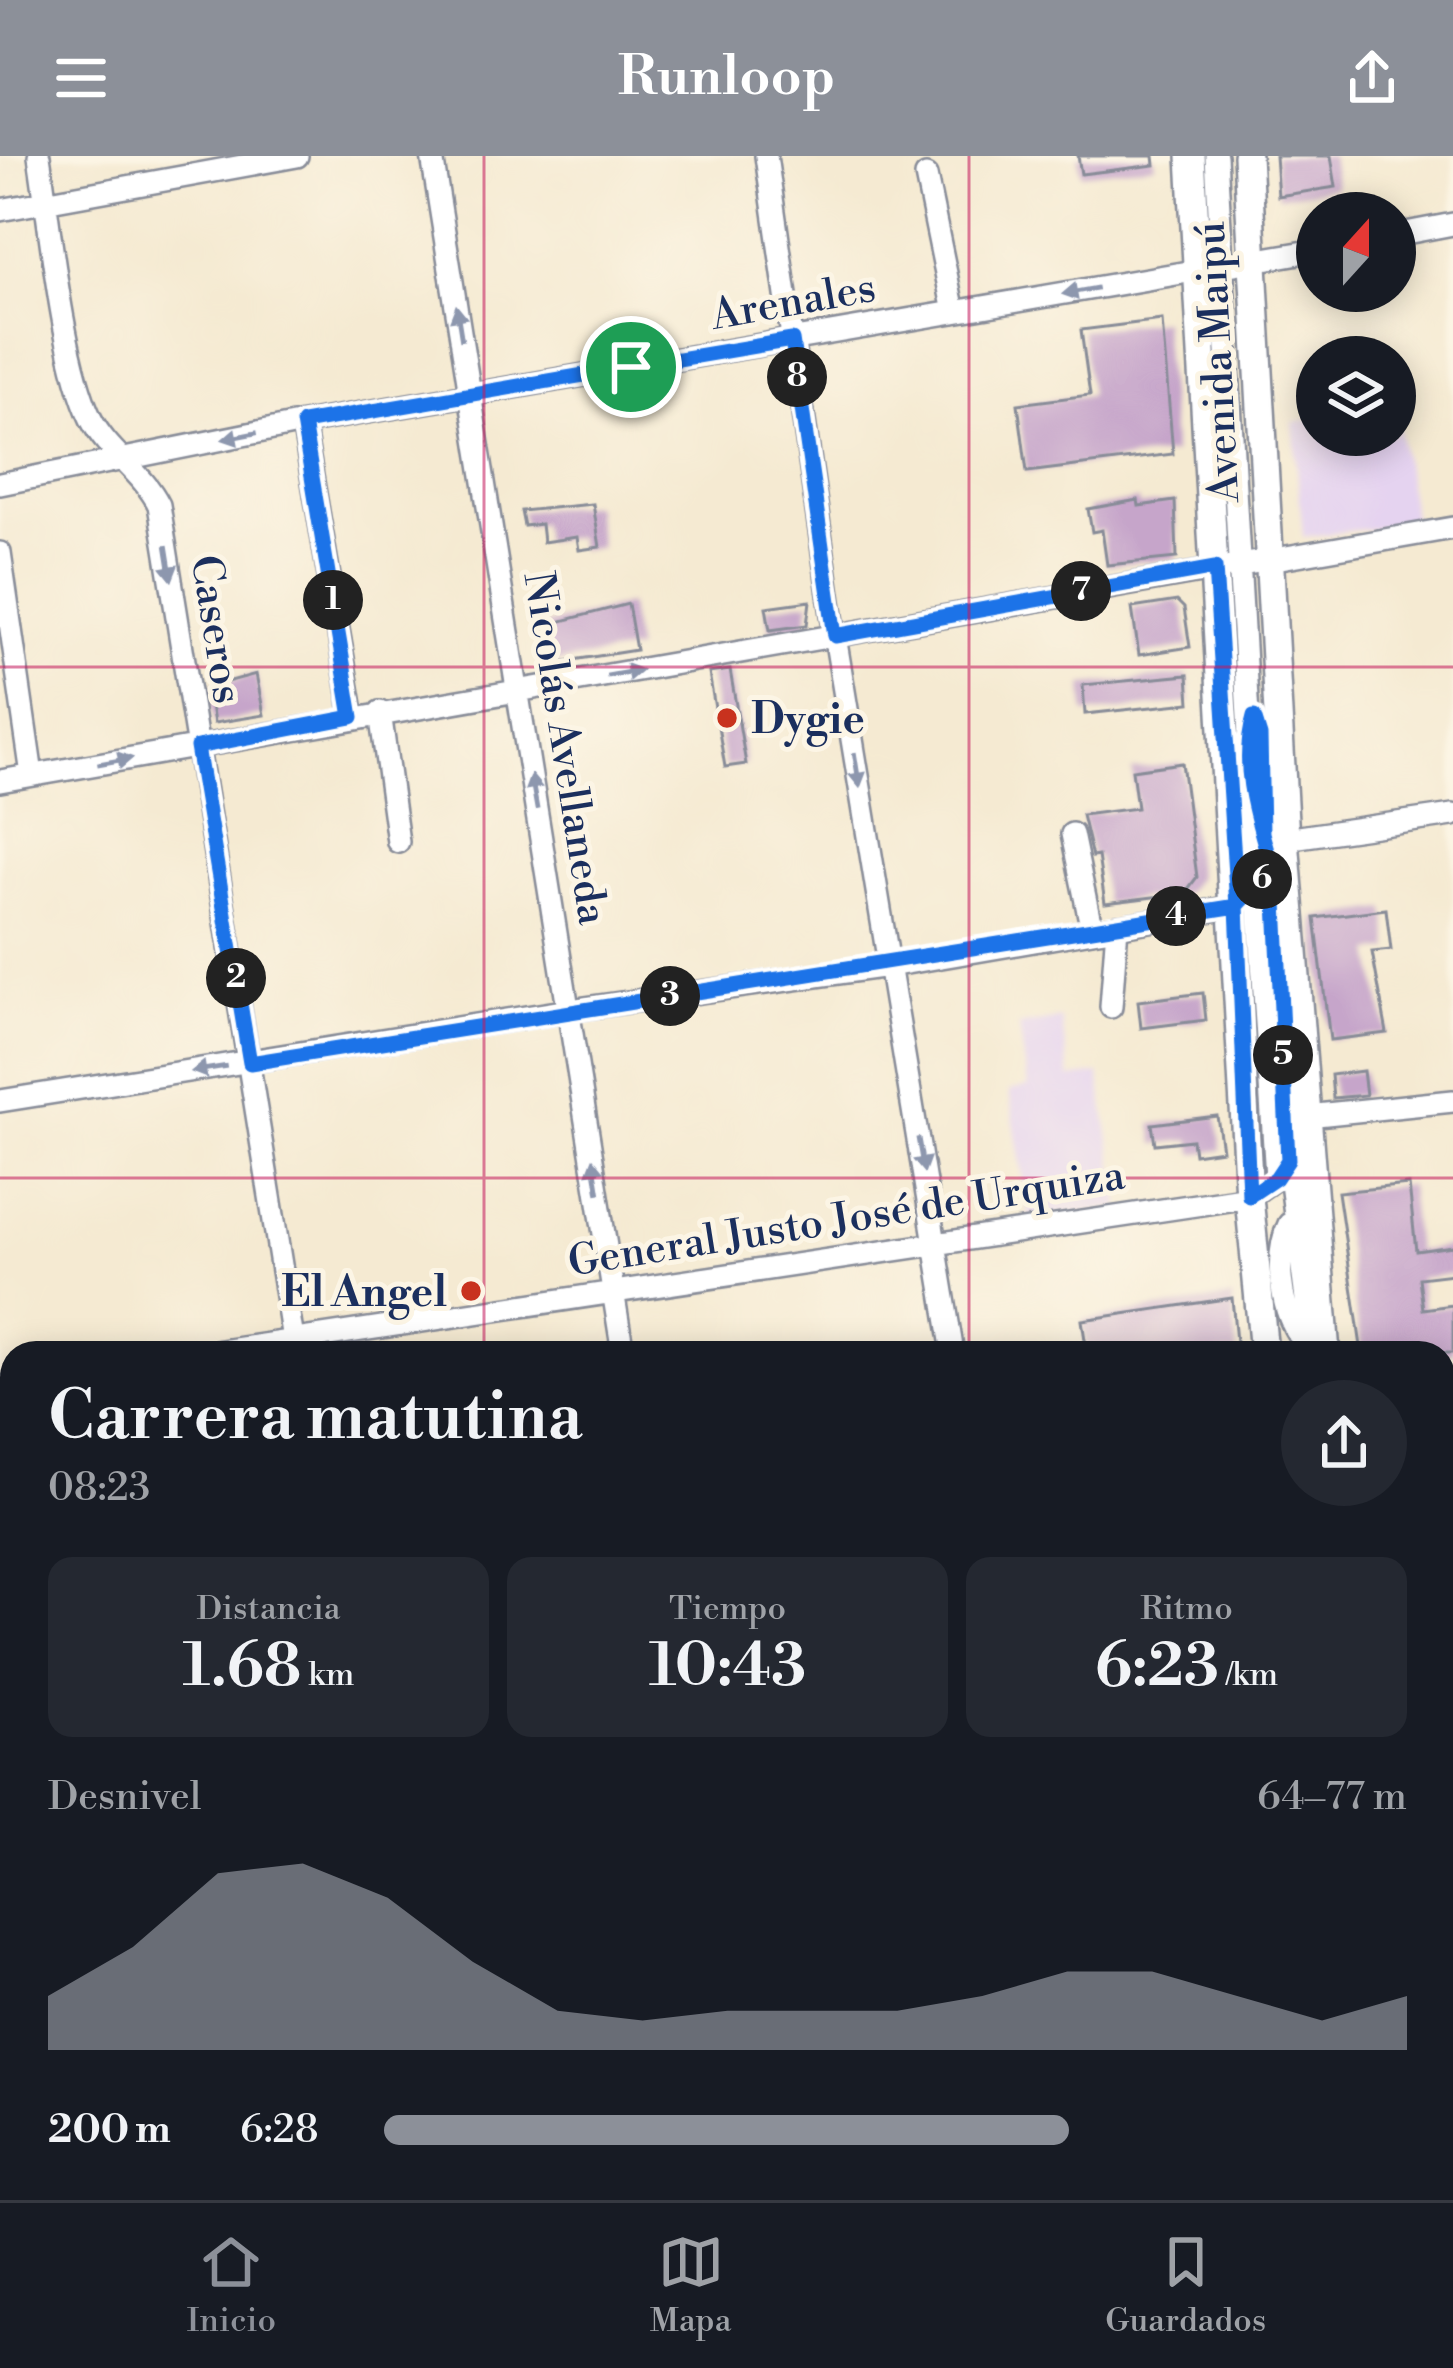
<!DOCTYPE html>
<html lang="es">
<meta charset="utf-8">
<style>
body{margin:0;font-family:"Libre Bodoni",serif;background:#242831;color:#f1f3f6;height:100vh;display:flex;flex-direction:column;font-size:45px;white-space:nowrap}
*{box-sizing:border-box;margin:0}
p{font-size:39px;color:#9ea1a6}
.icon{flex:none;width:66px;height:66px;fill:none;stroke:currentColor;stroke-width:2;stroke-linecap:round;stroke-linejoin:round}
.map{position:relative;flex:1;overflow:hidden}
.panel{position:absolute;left:0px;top:1185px;width:1455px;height:861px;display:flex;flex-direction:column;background:#171b24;border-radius:36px 36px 0 0;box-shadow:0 6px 30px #0003}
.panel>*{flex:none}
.needle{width:78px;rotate:21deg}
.controls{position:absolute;left:1296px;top:36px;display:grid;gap:24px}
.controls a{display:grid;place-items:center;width:120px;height:120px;border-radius:50%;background:#171b24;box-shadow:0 6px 30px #0003;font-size:60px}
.pin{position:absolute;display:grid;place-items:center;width:102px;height:102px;color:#fff;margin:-51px;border:6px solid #fff;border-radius:50%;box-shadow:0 3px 12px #0007}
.km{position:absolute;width:60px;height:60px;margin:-30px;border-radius:50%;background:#222;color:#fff;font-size:33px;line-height:60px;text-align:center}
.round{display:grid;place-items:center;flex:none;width:126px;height:126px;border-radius:63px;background:#242831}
.headline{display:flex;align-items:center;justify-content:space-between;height:204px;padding:0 48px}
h1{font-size:66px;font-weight:600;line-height:90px}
.figures{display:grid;grid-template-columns:repeat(3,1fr);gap:18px;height:204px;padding:12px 48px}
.figures div{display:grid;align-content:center;border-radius:24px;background:#242831;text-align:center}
.figures b{font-size:60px;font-weight:600}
.figures small{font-size:33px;font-weight:400}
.figures p{font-size:33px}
.chart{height:336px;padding:24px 48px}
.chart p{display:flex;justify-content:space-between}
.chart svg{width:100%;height:216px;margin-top:12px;fill:#8c9099;opacity:.7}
ul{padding:0 48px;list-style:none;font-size:39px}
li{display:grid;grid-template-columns:192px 144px 1fr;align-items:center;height:90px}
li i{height:30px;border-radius:15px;background:#8c9099}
header{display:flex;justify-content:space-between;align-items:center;height:156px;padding:0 48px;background:#8c9099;color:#fff;font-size:54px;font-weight:600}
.dock{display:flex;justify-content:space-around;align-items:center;height:168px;border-top:3px solid #363941;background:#171b24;font-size:33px;color:#9ea1a6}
.dock a{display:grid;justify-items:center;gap:6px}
.dock .selected{color:#8c9099}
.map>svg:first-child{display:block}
</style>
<header><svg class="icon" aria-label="menu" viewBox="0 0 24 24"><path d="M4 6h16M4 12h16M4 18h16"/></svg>Runloop<svg class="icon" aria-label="share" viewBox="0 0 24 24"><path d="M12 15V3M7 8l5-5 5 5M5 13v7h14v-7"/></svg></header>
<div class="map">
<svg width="1453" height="2044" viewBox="0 0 1453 2044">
<rect width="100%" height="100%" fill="#fcf5e5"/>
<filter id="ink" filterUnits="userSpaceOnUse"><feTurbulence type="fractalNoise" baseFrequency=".00833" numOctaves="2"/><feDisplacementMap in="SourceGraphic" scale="24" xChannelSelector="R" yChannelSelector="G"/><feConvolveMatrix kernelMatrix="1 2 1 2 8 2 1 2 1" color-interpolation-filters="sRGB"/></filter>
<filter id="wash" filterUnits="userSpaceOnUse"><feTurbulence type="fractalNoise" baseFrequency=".004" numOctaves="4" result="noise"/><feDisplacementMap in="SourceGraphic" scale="48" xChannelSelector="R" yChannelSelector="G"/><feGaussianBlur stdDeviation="2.7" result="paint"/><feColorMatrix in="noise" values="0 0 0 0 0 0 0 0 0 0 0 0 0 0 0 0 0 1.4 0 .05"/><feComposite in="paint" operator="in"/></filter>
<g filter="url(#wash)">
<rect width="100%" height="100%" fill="#f5ead2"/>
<path fill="#e5d3f0" d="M1395 250 1414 367 1303 381 1293 266 1317 262V279H1395Z
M1061 863 1070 922 1099 918 1121 1051 1030 1065 1009 935 1028 931 1019 870Z
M1099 2034H1299V2044H1101Z"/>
<g id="blocks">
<path fill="#c6a5ca" d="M1078 0H1154L1155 9 1081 18Z
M1275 0H1331L1336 31 1278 40Z
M1162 164 1173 298 1027 316 1018 248 1090 239 1081 174Z
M1138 344 1139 350 1175 345 1177 402 1107 409 1102 374 1092 376 1088 353Z
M593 348 600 391 579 394 577 381 543 386 541 368 524 370 521 355Z
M810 445 807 469 770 474 766 451Z
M1177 445 1184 452 1190 491 1139 499 1132 452Z
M628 448 636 494 548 508 542 470Z
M730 514 746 608 725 611 709 517Z
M256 518 264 559 214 567 208 531Z
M1188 519 1190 547 1085 558 1083 529Z
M1182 607 1197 721 1185 737 1105 747 1098 700 1092 701 1082 659 1137 652 1132 614Z
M1386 753 1391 794 1372 796 1387 877 1330 884 1315 762Z
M1203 837 1206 864 1141 872 1138 845Z
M1363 915 1366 939 1333 942 1331 919Z
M1217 960 1222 994 1194 998 1192 984 1155 988 1152 968Z
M1409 1029 1416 1095 1453 1090V1118L1419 1122 1423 1153 1453 1149V1197H1362L1338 1036Z
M1232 1142 1237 1197H1087L1082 1164Z"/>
</g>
</g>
<g filter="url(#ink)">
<use href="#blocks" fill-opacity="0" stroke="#888c98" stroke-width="3"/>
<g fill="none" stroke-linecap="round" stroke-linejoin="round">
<defs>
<path id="minor" d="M39 0C50 70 62 203 91 263 108 297 142 315 159 349L295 1196
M432 0 623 1197
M766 0 835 480 953 1197
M1216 0 1254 666 1275 724 1288 1004 1313 1197
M926 20 954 156
M0 54 297 0
M1395 79 1453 68
M303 267 353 561
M0 328 303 267 1317 94
M0 397 32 619
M380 556 398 686
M0 625 1453 372
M1245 653 1259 735
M1072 678 1092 775
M1257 728 1276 1021
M1111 851 1117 770
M0 945 570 854 889 810 1237 750 1272 714 1285 683 1453 659
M1289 1068C1274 1099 1280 1149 1298 1178
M208 1197 1249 1041 1276 1022 1307 960 1453 945
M0 1231 12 1229
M1443 1245 1453 1243
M0 1430 12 1516
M1443 1612 1453 1610
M1443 1674 1453 1673
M1443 1732 1453 1730
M1443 1809 1453 1807
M0 1832 12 1831
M1443 1948 1453 1946
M95 2034 96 2044
M425 2034 426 2044
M751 2034 752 2044
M1081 2034 1083 2044
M1221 2034 1222 2044
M1344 2034 1347 2044
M1364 2034 1365 2044
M551 2044 607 2034"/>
<path id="major" d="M1191 0 1249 1041 1264 1197
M1247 0 1285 683 1326 1197
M1322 2034V2044
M1378 2034 1379 2044"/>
</defs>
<use href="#minor" stroke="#888c98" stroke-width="26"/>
<use href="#major" stroke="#888c98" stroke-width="32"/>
<use href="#minor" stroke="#fff" stroke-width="21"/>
<use href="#major" stroke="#fff" stroke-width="27"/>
</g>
<defs><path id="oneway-solid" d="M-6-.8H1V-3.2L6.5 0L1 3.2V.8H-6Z" transform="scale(3)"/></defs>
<g fill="#8d97ae">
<use href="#oneway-solid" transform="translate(1080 135) rotate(170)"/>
<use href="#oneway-solid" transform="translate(459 167) rotate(-99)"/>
<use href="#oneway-solid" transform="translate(240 280) rotate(169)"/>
<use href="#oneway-solid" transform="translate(169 407) rotate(81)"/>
<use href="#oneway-solid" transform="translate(624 517) rotate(-10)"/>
<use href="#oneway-solid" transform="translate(115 605) rotate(-10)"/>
<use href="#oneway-solid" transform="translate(857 614) rotate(81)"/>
<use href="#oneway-solid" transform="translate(534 636) rotate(-100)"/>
<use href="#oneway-solid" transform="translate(209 913) rotate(171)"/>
<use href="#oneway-solid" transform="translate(921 999) rotate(80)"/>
<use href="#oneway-solid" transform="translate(596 1020) rotate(-99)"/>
</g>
</g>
<g fill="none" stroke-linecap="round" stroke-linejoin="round" filter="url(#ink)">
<defs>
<path id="route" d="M631 211 303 267 352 561 197 591 250 907 1237 750 1249 1040 1276 1022 1288 1004 1275 724 1262 677 1260 580 1254 561C1239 613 1258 664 1272 713L1237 750 1215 412 835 480 792 184 631 211"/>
</defs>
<use href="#route" stroke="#fff" stroke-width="24"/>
<use href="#route" stroke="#1a73e8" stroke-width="15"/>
</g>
<path fill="none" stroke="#c2185b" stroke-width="3" stroke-opacity="0.55" d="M484 0V1197M969 0V1197M0 511H1453M0 1022H1453M0 1533H12M1443 1533H1453M484 2034V2044M969 2034V2044"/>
<g fill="#c8321e" stroke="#fcf5e5" stroke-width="4.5">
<circle cx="727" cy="562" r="12"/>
<circle cx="471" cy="1135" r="12"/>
</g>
<g text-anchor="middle" stroke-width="10" stroke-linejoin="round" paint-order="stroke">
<g font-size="42" fill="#1b2f5e" stroke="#fcf5e5">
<text transform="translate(793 144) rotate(-10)" y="15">Arenales</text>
<text transform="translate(1216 206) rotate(-93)" y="15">Avenida Maipú</text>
<text transform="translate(218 473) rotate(81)" y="15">Caseros</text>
<text transform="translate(567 592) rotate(81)" y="15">Nicolás Avellaneda</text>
<text transform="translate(846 1061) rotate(-9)" y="15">General Justo José de Urquiza</text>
</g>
<g font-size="42" font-weight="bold" fill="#1b2f5e" stroke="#fcf5e5" text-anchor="start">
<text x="751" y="577">Dygie</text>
<text x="447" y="1150" text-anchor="end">El Angel</text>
</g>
</g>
</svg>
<div class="controls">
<a><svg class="needle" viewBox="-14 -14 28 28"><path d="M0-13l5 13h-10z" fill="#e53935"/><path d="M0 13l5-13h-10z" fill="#9ea1a6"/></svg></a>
<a><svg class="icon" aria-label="layers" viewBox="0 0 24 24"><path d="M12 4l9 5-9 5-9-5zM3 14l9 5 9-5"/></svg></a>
</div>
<div class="pin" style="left:631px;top:211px;background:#1e9e55"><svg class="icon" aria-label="arrive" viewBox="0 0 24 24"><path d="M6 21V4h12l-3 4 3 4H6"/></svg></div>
<b class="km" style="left:333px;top:444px">1</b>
<b class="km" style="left:236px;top:822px">2</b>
<b class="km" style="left:670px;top:840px">3</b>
<b class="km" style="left:1176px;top:760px">4</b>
<b class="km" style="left:1283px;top:899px">5</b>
<b class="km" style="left:1262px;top:723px">6</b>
<b class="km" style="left:1081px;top:435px">7</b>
<b class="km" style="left:797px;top:221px">8</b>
<section class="panel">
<div class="headline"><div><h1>Carrera matutina</h1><p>08:23</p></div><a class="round"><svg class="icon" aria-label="share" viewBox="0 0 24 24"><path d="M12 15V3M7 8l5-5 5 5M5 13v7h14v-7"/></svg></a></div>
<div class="figures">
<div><p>Distancia</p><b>1.68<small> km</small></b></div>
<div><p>Tiempo</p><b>10:43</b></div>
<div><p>Ritmo</p><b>6:23<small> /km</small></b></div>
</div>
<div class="chart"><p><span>Desnivel</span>64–77 m</p>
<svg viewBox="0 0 160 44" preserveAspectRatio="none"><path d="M0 44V33L10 23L20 8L30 6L40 13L50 26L60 36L70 38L80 36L90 36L100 36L110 33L120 28L130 28L140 33L150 38L160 33V44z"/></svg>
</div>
<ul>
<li><b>200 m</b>6:28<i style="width:67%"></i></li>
</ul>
</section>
</div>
<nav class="dock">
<a class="selected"><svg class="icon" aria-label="home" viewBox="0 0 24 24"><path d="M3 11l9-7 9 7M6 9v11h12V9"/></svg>Inicio</a>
<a><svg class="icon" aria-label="map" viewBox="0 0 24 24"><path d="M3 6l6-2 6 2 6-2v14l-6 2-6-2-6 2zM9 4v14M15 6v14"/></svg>Mapa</a>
<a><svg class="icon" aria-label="saved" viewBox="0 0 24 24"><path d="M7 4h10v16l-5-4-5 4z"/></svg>Guardados</a>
</nav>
